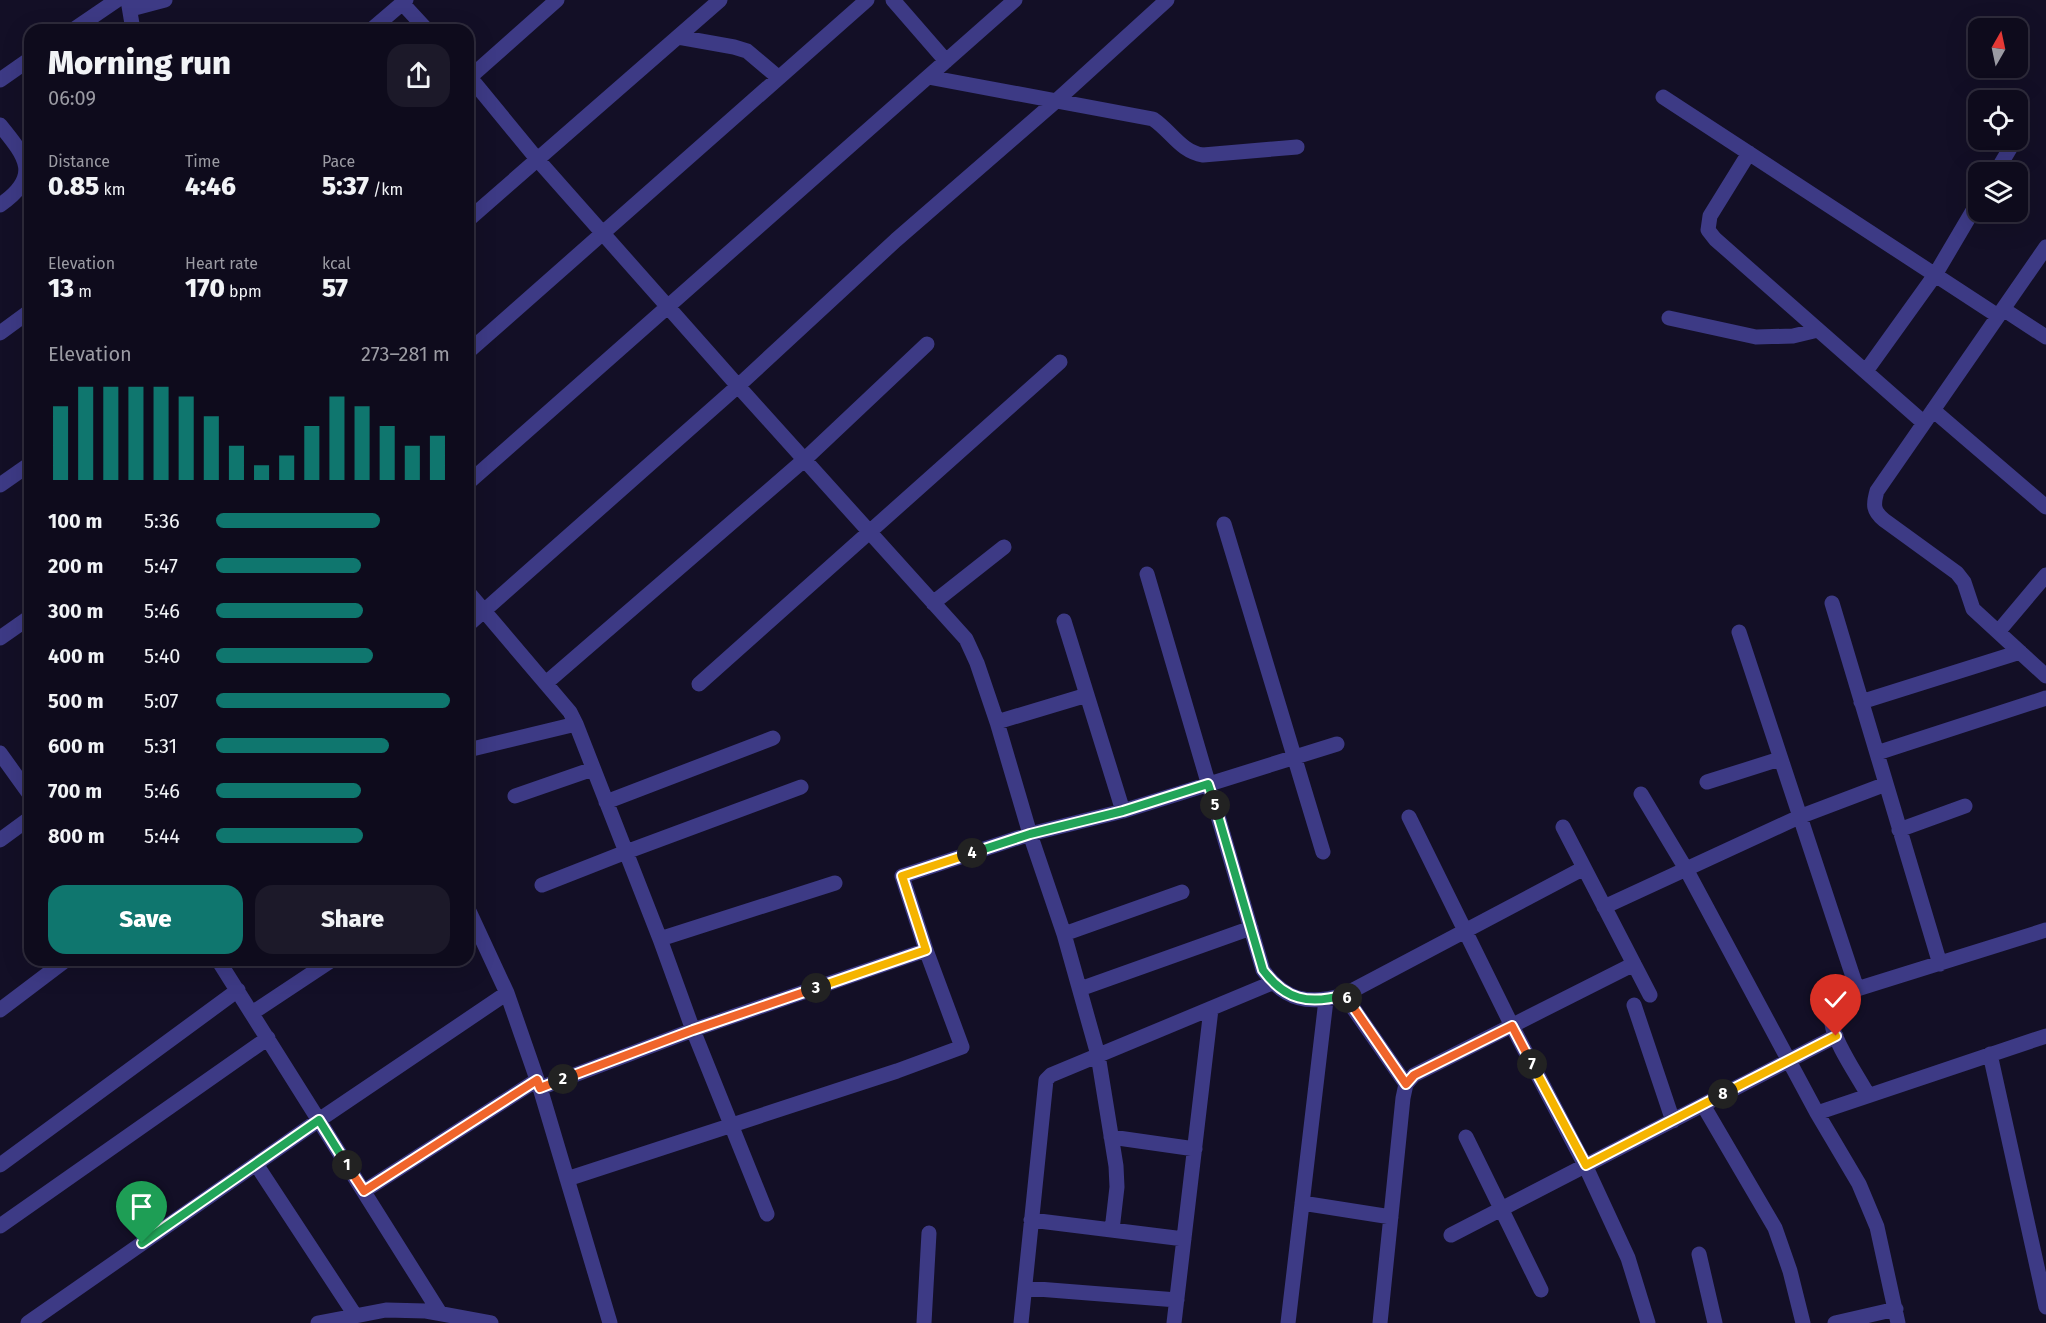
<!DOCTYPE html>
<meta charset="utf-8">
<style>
body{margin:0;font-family:"Fira Sans",sans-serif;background:#1c1929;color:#f1f3f6;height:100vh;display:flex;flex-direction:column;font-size:22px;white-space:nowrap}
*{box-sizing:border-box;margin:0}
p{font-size:20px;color:#9b9ba3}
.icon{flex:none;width:33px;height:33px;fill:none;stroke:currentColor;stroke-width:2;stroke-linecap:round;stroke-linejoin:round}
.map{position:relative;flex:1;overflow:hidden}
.side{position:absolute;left:24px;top:24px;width:450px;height:942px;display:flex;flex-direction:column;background:#0e0b1c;border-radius:18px;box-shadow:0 6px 24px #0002,0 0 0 2px #2e2b3b}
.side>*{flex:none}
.needle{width:39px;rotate:9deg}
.tools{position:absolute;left:1968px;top:18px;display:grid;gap:12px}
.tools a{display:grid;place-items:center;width:60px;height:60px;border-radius:12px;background:#0e0b1c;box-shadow:0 6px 24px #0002,0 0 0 2px #2e2b3b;font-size:30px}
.pin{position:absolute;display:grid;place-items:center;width:51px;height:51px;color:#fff;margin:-62px -26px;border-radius:50% 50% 50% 0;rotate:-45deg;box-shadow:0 0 6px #0007}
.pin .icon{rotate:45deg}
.km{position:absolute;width:30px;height:30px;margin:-15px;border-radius:50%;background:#222;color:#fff;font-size:16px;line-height:30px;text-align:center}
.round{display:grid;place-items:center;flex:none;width:63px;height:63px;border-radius:18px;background:#1c1929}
.overview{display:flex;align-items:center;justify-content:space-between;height:102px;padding:0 24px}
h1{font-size:33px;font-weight:800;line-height:45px}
.figures{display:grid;grid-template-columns:repeat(3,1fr);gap:9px;height:102px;padding:6px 24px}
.figures div{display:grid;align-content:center}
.figures b{font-size:26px;font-weight:800}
.figures small{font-size:16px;font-weight:400}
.figures p{font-size:16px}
.chart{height:168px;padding:12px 24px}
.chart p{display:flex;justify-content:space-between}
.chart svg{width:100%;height:108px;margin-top:6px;stroke:#0f766e;stroke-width:6}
.primary-button{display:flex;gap:12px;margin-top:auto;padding:12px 24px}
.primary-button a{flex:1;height:69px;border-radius:18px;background:#0f766e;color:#fff;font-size:24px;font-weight:800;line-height:69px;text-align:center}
.primary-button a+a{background:#1c1929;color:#f1f3f6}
ul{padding:0 24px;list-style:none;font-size:20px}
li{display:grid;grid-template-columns:96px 72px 1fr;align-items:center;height:45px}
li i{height:15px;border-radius:8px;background:#0f766e}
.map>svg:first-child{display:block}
</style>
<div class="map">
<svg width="2046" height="1323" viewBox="0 0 2046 1323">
<rect width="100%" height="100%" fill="#130f26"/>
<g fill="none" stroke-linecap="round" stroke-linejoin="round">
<path stroke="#3d3a85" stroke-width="15" d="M128 0 133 30
M893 0 946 61
M402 3 427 30
M131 9 165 0
M73 30 117 0
M371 30 406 0
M678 37 734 47 747 51 779 78
M468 75 537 159 738 386 966 639 977 663 997 722 1030 834 1064 934 1098 1055 1116 1166 1117 1187 1112 1230
M928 77 1153 119C1171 131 1181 152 1203 155L1297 147
M468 79 557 0
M0 80 30 59
M1663 97 1998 316
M0 125C26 157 42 176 0 205
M1749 153 1710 216 1708 230 1715 239 1924 423
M1996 172 2015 140
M468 220 720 0
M2046 247 1877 491C1873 505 1873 511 1884 520L1957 573 1964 582 1973 609 2046 676
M2003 309 2046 337
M1669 318 1756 337 1793 336 1818 330
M0 333 30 311
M468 352 867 0
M1866 371 1935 275 1978 202
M1933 410 2046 507
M468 483 1015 0
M0 485 30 464
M1224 524 1323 852
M1147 574 1263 970C1285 1001 1309 1005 1344 995L1584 868
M468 592 570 712 576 724 660 939 693 1030 767 1214
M933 603 1004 547
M1832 603 1940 964
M1064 621 1123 811
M468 625 738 386 896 240 1056 101 1167 0
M1739 632 1857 989
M1998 632 2046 575
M0 638 30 617
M546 683 804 460 927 344
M699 684 1060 362
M1861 702 2020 652
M997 722 1087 695
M468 750 576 724
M0 753 30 795
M1877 753 2046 698
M1707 782 1780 759
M1641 794 1686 869 1817 1113 1859 1184 1877 1227 1898 1323
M515 796 593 769
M606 802 773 738
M1409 817 1512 1026 1585 1165 1628 1258 1648 1323
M1563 827 1650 995
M1899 830 1965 806
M0 840 30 818
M542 885 626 852 801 787
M1604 907 1799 817 1886 784
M468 909 507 993 540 1088 610 1323
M1064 934 1182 892
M660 939 835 883
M218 960 440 1313
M1080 989 1251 928
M1344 995 1406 1084
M1634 1005 1673 1121
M0 1010 66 960
M252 1013 332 960
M1990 1054 2046 1307
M540 1088 693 1030 926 950 902 876 1030 834 1123 811 1337 744
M1868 1095C1859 1078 1834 1042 1832 1024 1831 1017 1833 1007 1837 1002 1842 996 1851 993 1857 989L2046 930
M1703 1105 1775 1228 1790 1271 1803 1323
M1817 1113 2046 1036
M1111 1137 1195 1149
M1466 1137 1541 1290
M256 1164 355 1315
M0 1165 238 990
M567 1179 897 1071 962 1047 926 950
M364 1191 537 1080
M1302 1203 1391 1217
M1031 1220 1184 1239
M0 1226 268 1038
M1451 1235 1836 1036
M1699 1254 1715 1323
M1025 1288 1177 1300
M28 1323 319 1120 507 993
M318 1323 386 1310 426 1311 491 1323
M924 1323 929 1233
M1021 1323 1046 1080 1051 1075 1272 983
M1174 1323 1211 1009
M1288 1323 1326 1000
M1380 1323 1403 1098 1406 1084 1414 1075 1634 964
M1835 1323 1896 1309"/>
</g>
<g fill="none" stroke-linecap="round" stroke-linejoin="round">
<defs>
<path id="split-1" d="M142 1243 319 1120 347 1165"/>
<path id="split-2" d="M347 1165 364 1191 537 1080 540 1088 563 1079"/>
<path id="split-3" d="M563 1079 693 1030 816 988"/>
<path id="split-4" d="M816 988 926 950 902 876 972 853"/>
<path id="split-5" d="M972 853 1030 834 1123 811 1208 784 1215 805"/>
<path id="split-6" d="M1215 805 1263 970C1285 1000 1309 1005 1344 995L1347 998"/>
<path id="split-7" d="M1347 998 1406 1084 1414 1075 1512 1026 1532 1064"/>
<path id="split-8" d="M1532 1064 1586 1165 1723 1094"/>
<path id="split-9" d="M1723 1094 1836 1036"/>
</defs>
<use href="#split-1" stroke="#fff" stroke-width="12"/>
<use href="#split-2" stroke="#fff" stroke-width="12"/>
<use href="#split-3" stroke="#fff" stroke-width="12"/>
<use href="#split-4" stroke="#fff" stroke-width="12"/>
<use href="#split-5" stroke="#fff" stroke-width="12"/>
<use href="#split-6" stroke="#fff" stroke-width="12"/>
<use href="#split-7" stroke="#fff" stroke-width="12"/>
<use href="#split-8" stroke="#fff" stroke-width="12"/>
<use href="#split-9" stroke="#fff" stroke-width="12"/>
<use href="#split-1" stroke="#22a559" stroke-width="8"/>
<use href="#split-2" stroke="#f0652b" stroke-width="8"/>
<use href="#split-3" stroke="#f0652b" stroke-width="8"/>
<use href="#split-4" stroke="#f5b400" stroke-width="8"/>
<use href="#split-5" stroke="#22a559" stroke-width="8"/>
<use href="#split-6" stroke="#22a559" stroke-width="8"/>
<use href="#split-7" stroke="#f0652b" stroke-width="8"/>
<use href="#split-8" stroke="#f5b400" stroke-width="8"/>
<use href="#split-9" stroke="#f5b400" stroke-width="8"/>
</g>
</svg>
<div class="tools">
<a><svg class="needle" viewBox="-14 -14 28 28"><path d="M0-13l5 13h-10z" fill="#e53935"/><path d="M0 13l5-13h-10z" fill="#9b9ba3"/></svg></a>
<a><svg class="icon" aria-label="locate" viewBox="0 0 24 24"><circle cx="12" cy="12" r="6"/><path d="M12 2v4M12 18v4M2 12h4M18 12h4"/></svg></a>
<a><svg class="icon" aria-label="layers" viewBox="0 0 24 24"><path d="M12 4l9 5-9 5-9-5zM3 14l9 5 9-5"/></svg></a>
</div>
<div class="pin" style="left:142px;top:1243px;background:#1e9e55"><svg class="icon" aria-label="arrive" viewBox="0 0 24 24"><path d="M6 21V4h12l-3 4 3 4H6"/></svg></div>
<div class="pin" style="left:1836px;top:1036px;background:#d93025"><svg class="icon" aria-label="check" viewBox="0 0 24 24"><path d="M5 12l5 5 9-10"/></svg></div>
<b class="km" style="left:347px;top:1165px">1</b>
<b class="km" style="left:563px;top:1079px">2</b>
<b class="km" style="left:816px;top:988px">3</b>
<b class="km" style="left:972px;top:853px">4</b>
<b class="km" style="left:1215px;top:805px">5</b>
<b class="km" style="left:1347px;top:998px">6</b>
<b class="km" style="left:1532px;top:1064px">7</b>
<b class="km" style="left:1723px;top:1094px">8</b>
<section class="side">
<div class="overview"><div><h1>Morning run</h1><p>06:09</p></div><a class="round"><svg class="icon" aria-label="share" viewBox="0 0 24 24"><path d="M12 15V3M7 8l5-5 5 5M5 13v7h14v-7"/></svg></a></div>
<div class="figures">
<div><p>Distance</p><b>0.85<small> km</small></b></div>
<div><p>Time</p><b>4:46</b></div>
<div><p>Pace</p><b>5:37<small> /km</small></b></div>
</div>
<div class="figures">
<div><p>Elevation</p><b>13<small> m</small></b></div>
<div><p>Heart rate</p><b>170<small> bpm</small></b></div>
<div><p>kcal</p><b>57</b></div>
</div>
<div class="chart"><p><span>Elevation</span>273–281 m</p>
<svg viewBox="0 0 160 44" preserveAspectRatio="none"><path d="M5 44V14M15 44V6M25 44V6M35 44V6M45 44V6M55 44V10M65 44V18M75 44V30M85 44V38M95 44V34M105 44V22M115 44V10M125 44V14M135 44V22M145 44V30M155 44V26"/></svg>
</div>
<ul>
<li><b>100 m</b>5:36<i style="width:70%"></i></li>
<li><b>200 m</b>5:47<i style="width:62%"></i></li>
<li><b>300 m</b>5:46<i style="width:63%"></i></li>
<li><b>400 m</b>5:40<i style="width:67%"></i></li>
<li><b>500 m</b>5:07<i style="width:100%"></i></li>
<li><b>600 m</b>5:31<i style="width:74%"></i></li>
<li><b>700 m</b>5:46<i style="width:62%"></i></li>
<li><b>800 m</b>5:44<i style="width:63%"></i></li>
</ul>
<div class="primary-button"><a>Save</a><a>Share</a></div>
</section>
</div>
